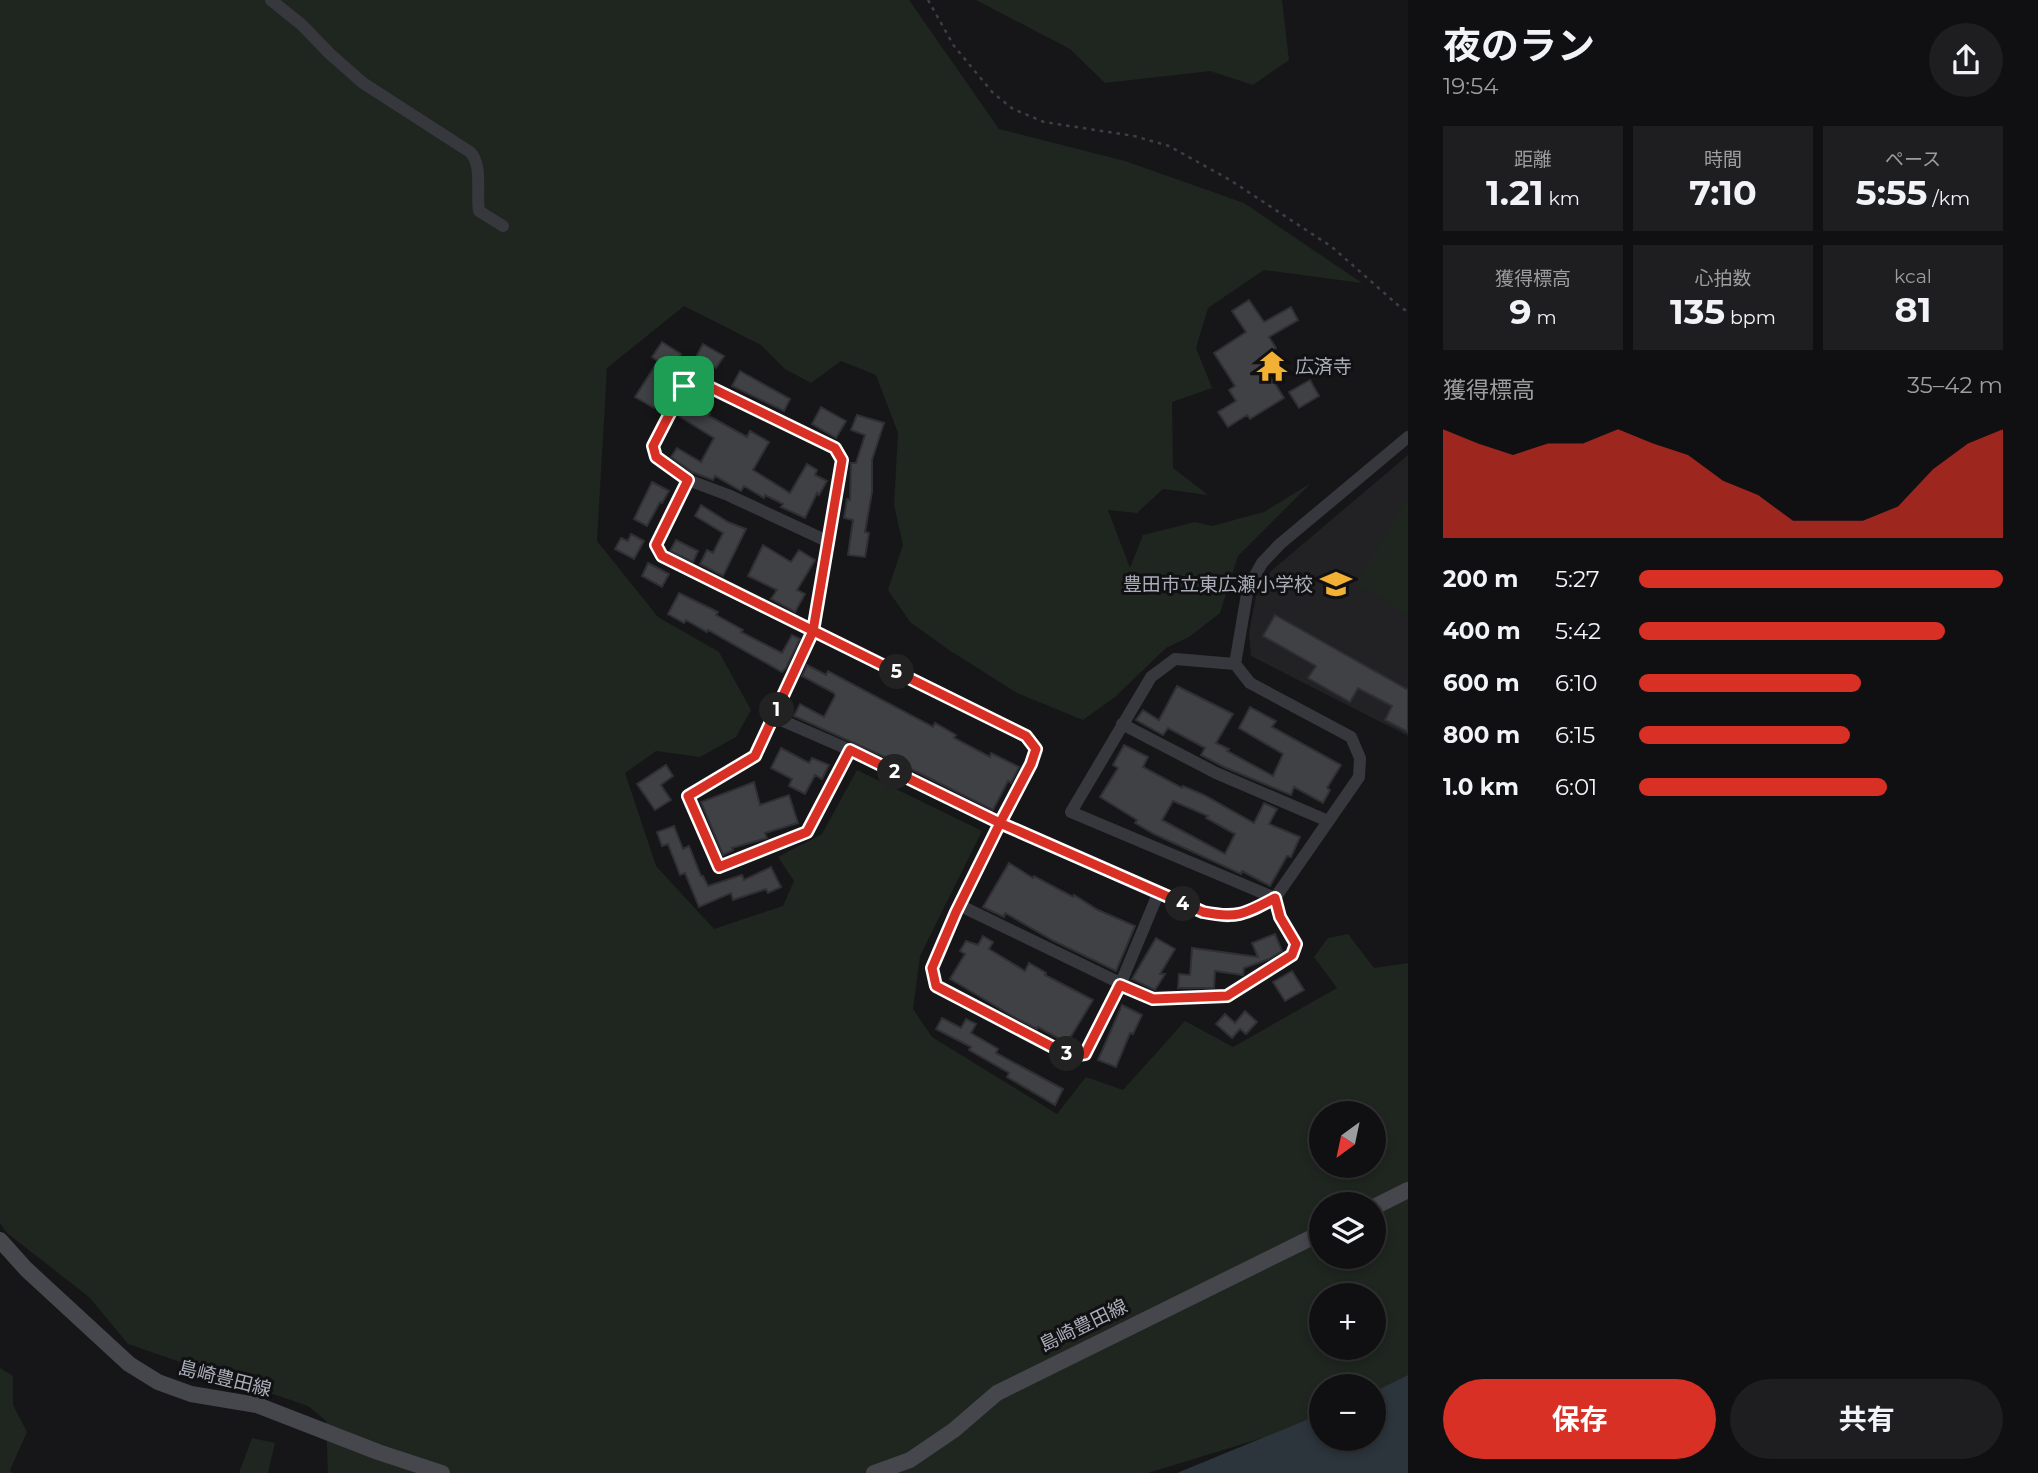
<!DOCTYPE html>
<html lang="ja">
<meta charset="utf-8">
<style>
body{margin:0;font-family:Montserrat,"Noto Sans JP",sans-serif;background:#1e1e20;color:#f1f3f6;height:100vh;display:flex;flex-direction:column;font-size:26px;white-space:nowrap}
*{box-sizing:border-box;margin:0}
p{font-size:23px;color:#9c9d9f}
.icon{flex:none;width:38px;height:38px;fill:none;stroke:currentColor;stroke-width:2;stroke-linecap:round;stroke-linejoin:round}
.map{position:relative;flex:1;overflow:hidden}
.drawer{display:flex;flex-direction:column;background:#101012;width:630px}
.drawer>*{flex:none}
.needle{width:46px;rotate:213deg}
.controls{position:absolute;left:1309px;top:1101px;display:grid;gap:14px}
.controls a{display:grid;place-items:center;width:77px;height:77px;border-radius:50%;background:#101012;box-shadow:0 4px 10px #0003,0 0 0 2px #303032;font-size:35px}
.pin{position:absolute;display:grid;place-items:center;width:60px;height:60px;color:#fff;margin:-30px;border-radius:14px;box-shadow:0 4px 10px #0006}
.km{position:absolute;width:35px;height:35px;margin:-18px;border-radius:50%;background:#222;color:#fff;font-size:19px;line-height:35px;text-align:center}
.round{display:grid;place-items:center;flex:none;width:74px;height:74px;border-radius:37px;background:#1e1e20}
.overview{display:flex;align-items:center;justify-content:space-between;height:119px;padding:0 35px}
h1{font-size:38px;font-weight:700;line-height:52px}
.metrics{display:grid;grid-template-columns:repeat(3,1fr);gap:10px;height:119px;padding:7px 35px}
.metrics div{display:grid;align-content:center;border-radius:0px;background:#1e1e20;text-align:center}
.metrics b{font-size:35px;font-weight:700}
.metrics small{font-size:19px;font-weight:400}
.metrics p{font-size:19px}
.chart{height:196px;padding:14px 35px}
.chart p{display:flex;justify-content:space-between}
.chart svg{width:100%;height:126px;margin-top:7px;fill:#d93025;opacity:.7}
.action{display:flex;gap:14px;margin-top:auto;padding:14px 35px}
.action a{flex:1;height:80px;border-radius:42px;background:#d93025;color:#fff;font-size:28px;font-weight:700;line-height:80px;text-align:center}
.action a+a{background:#1e1e20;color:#f1f3f6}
ul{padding:0 35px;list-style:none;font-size:23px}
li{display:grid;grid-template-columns:112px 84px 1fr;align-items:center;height:52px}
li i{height:18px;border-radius:9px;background:#d93025}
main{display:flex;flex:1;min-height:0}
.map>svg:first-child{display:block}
</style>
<main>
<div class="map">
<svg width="1408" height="1473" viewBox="0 0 1408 1473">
<rect width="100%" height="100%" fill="#161618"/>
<path fill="#222225" d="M1408 455V736L1251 656 1249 633 1256 596 1271 571Z"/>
<path fill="#1e261f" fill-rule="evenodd" d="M0 0H909L999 129 1125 161 1244 203 1362 283 1264 270 1208 308 1196 348 1212 388 1172 402 1173 468 1208 495 1163 489 1137 513 1108 510 1130 568 1143 535 1195 522 1212 526 1264 512 1311 483 1238 556 1220 613 1189 637 1166 648 1115 697 1083 720 1017 693 949 650 910 622 888 590 903 545 894 505 898 433 876 375 841 361 811 383 785 369 761 345 684 306 607 368 597 541 658 617 719 652 751 710 736 737 700 757 656 751 625 773 656 866 714 929 783 906 794 881 778 857 822 834 857 770 982 831 920 956 913 1009 932 1037 1057 1114 1086 1077 1123 1090 1185 1021 1233 1047 1337 988 1314 957 1328 938 1348 934 1374 968 1408 963V1397L1374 1406V1386H1321V1420L1148 1473H328L326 1421 308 1406 128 1344 89 1297 7 1233 0 1223ZM1321 1113H1374V1166H1321ZM1321 1204H1374V1256H1321ZM1321 1295H1374V1348H1321Z
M976 0H1282L1289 60 1253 85 1210 71 1105 83 1070 49Z
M1408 497V615L1356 584Z
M0 1368 13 1376V1405L27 1432 10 1470 12 1473H0Z
M252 1438 275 1443 268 1473H239Z"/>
<path fill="#2c353c" d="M1408 1375V1473H1177L1321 1414V1438H1374V1392Z"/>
<path fill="#404145" stroke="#303034" stroke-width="2" fill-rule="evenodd" d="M1249 300 1264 322 1291 307 1298 320 1269 337 1276 348 1259 359 1284 398 1250 419 1247 415 1228 427 1218 412 1236 401 1229 390 1235 386 1214 353 1246 332 1232 311Z
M662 342 681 354 666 377 671 380 654 408 635 397 658 361 652 357Z
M703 344 724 356 716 368 696 357Z
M740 371 790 399 784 411 732 386Z
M1310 380 1319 396 1299 408 1289 392Z
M689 401 710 414 709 416 747 437 750 431 769 442 753 470 790 493 807 464 817 470 815 475 827 481 819 495 817 493 805 518 781 507 783 504 765 495 764 498 744 486 741 491 715 476 713 480 692 472 671 457 677 448 701 462 714 438 680 417Z
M821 407 846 421 836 438 812 424Z
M857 415 884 423 872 460V492L865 532 869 533 865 557 848 555 853 520 844 518 847 499 850 500 851 463H856L865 435 851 430Z
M652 482 669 491 662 503 660 502 647 526 634 519Z
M701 505 728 522 746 529 723 576 700 564 707 550 713 553 723 533 695 516Z
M631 534 644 541 634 559 615 549 621 538 628 541Z
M676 540 698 551 693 562 670 551Z
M763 545 791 562 799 550 815 560 797 590 805 594 795 612 771 599 777 590 748 576Z
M648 563 669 574 662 587 642 576Z
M679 593 718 612 716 615 743 630 741 632 782 653 792 635 800 639 786 668 782 672 708 630 707 632 686 620 684 623 668 614Z
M1275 615 1408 690V732L1385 720 1392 706 1358 688 1350 702 1308 678 1316 666 1263 636Z
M807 665 826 675 828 671 933 727 935 723 956 735 954 738 990 757 991 753 1019 767 1011 783 1008 781 993 810 905 766 794 716 800 704 824 717 835 696 834 693 802 676Z
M1177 686 1233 714 1216 743 1229 749 1227 751 1273 776 1283 754 1239 728 1250 707 1276 721 1272 727 1341 765 1327 788 1330 790 1323 803 1294 787 1291 795 1224 767 1201 755 1205 748 1168 728 1163 735 1136 720 1143 710 1159 720Z
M1124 745 1148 757 1143 767 1182 788 1183 786 1204 795 1254 823 1264 803 1277 809 1269 824 1300 837 1291 857 1287 856 1270 886 1242 871 1241 874 1154 834 1135 823 1137 820 1100 797 1118 768 1113 765ZM1173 801 1208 816 1206 818 1235 834 1225 854 1162 820Z
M781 748 809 763 812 758 829 765 822 779 815 775 805 794 789 786 792 779 771 768Z
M666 765 673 776 661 785 671 800 655 810 637 784Z
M754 782 760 805 789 795 798 823 765 833 767 838 732 848 733 850 723 855 701 802Z
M674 826 683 849 689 846 701 876H703L708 886 742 875 744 880 771 867 781 887 768 893 766 889 733 900 731 893 699 907 685 873 680 875 668 844 662 846 657 832Z
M1009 863 1033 878 1034 876 1073 897 1074 895 1098 910 1135 926 1116 971 1054 941 1005 913 1004 917 983 907Z
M1275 934 1282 951 1269 959 1244 968 1243 975 1215 971 1214 988H1178L1179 974 1190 975 1192 948 1258 957 1252 943Z
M983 936 993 942 989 949 1025 971 1029 963 1046 973 1045 975 1093 1000 1067 1043 1038 1027 1037 1029 1014 1017 950 979 965 954 960 951 966 941 978 945Z
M1156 938 1175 949 1160 974H1165L1155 990 1132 979Z
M1292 971 1304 990 1285 1001 1273 982Z
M1122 1005 1142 1015 1133 1034 1130 1033 1116 1067 1098 1060Z
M1245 1011 1257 1022 1246 1034 1240 1029 1232 1038 1216 1024 1225 1014 1235 1023Z
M942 1018 961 1028 966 1019 976 1024 971 1033 998 1049 996 1053 1063 1089 1055 1105 1007 1077 1009 1073 969 1050 971 1047 936 1029Z"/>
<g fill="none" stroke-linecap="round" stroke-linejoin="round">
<path stroke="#3d3f44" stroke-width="2.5" stroke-dasharray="3.5 5" stroke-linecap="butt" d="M928 0 954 46 993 93 1013 109 1044 122 1134 136 1169 146 1230 180 1332 247 1399 306 1408 312"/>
<path stroke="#37383d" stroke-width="12" d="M271 0 302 25 330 54 363 83 470 152C483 165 476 193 479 211L503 226
M688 480 656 545 661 556 1026 736 1036 749 1031 764 956 912 932 968 936 986 1070 1056 1085 1054 1120 985 1158 894
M827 541 728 495 688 480 656 457 653 446 684 385 695 380 835 448 842 460 813 631 755 756 688 796 719 867 807 832 850 750
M1235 664 1248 588 1262 563 1280 544 1408 437
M774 717 850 750 1000 823 1158 894 1203 912 1227 917 1250 911 1275 898 1359 777 1360 758 1351 737 1250 683 1235 664 1175 659 1151 677 1071 812 1275 898
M1122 724 1216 773 1328 821
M961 906 1153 999 1227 996 1292 955 1296 944 1280 917 1275 898"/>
<path stroke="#45474d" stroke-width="16" d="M1374 1207 1408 1190
M0 1240 26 1269 129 1364 158 1382 191 1394 257 1405 378 1452 442 1473
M874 1473 910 1460 954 1430 997 1393 1321 1233"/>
</g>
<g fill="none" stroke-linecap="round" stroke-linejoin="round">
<defs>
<path id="route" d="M684 386 695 380 835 448 842 460 813 631 755 756 688 796 719 867 807 832 850 750 1000 823 956 912 932 968 936 986 1070 1056 1085 1054 1120 985 1153 999 1227 996 1292 955 1296 944 1280 917 1275 898C1245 914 1237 919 1203 912L1000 823 1031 764 1036 749 1026 736 662 556 656 545 688 480 656 457 653 446 684 386"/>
</defs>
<use href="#route" stroke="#fff" stroke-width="14"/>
<use href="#route" stroke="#d93025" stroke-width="9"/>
</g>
<defs>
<symbol id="temple-bare" viewBox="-9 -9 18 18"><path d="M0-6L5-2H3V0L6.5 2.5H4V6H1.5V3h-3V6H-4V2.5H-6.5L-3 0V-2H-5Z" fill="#f2b134" stroke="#111113" stroke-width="2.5" paint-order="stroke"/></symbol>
<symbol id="school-bare" viewBox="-9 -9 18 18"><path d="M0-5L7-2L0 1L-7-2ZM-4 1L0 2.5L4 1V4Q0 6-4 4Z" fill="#f2b134" stroke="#111113" stroke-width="2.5" paint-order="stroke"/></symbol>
</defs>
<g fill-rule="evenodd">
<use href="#temple-bare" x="1250" y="344" width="44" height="44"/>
<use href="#school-bare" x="1314" y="562" width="44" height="44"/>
</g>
<g text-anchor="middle" stroke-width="6" stroke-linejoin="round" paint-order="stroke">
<g font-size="19" fill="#a8adb8" stroke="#111113" text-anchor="start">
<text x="1295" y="373">広済寺</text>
<text x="1313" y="591" text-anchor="end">豊田市立東広瀬小学校</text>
</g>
<g font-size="19" fill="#a8adb8" stroke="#111113">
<text transform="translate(1083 1325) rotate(-26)" y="7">島崎豊田線</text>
<text transform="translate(225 1378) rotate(14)" y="7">島崎豊田線</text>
</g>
</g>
</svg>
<div class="controls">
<a><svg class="needle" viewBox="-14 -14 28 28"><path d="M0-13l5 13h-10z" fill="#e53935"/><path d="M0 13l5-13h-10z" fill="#9c9d9f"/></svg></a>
<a><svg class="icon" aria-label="layers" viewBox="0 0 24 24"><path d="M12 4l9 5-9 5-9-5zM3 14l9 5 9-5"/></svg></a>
<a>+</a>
<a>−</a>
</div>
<div class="pin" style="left:684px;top:386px;background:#1e9e55"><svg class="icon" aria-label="arrive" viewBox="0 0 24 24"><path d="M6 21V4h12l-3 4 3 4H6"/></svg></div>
<b class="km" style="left:777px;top:710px">1</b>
<b class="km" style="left:895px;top:772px">2</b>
<b class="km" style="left:1067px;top:1054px">3</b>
<b class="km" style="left:1183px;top:904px">4</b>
<b class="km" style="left:897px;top:672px">5</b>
</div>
<section class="drawer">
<div class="overview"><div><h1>夜のラン</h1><p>19:54</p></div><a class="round"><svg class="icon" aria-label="share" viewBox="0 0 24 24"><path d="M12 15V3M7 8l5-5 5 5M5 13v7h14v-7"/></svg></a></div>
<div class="metrics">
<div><p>距離</p><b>1.21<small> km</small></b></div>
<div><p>時間</p><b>7:10</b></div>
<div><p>ペース</p><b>5:55<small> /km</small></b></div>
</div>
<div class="metrics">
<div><p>獲得標高</p><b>9<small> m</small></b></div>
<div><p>心拍数</p><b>135<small> bpm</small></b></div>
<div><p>kcal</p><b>81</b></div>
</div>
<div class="chart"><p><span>獲得標高</span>35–42 m</p>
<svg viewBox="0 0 160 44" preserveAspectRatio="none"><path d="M0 44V6L10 11L20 15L30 11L40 11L50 6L60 11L70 15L80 24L90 29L100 38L110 38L120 38L130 33L140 20L150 11L160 6V44z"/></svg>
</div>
<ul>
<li><b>200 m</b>5:27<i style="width:100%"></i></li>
<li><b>400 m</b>5:42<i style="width:84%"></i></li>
<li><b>600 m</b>6:10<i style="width:61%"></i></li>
<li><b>800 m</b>6:15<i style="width:58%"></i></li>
<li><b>1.0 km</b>6:01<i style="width:68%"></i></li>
</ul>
<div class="action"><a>保存</a><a>共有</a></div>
</section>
</main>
